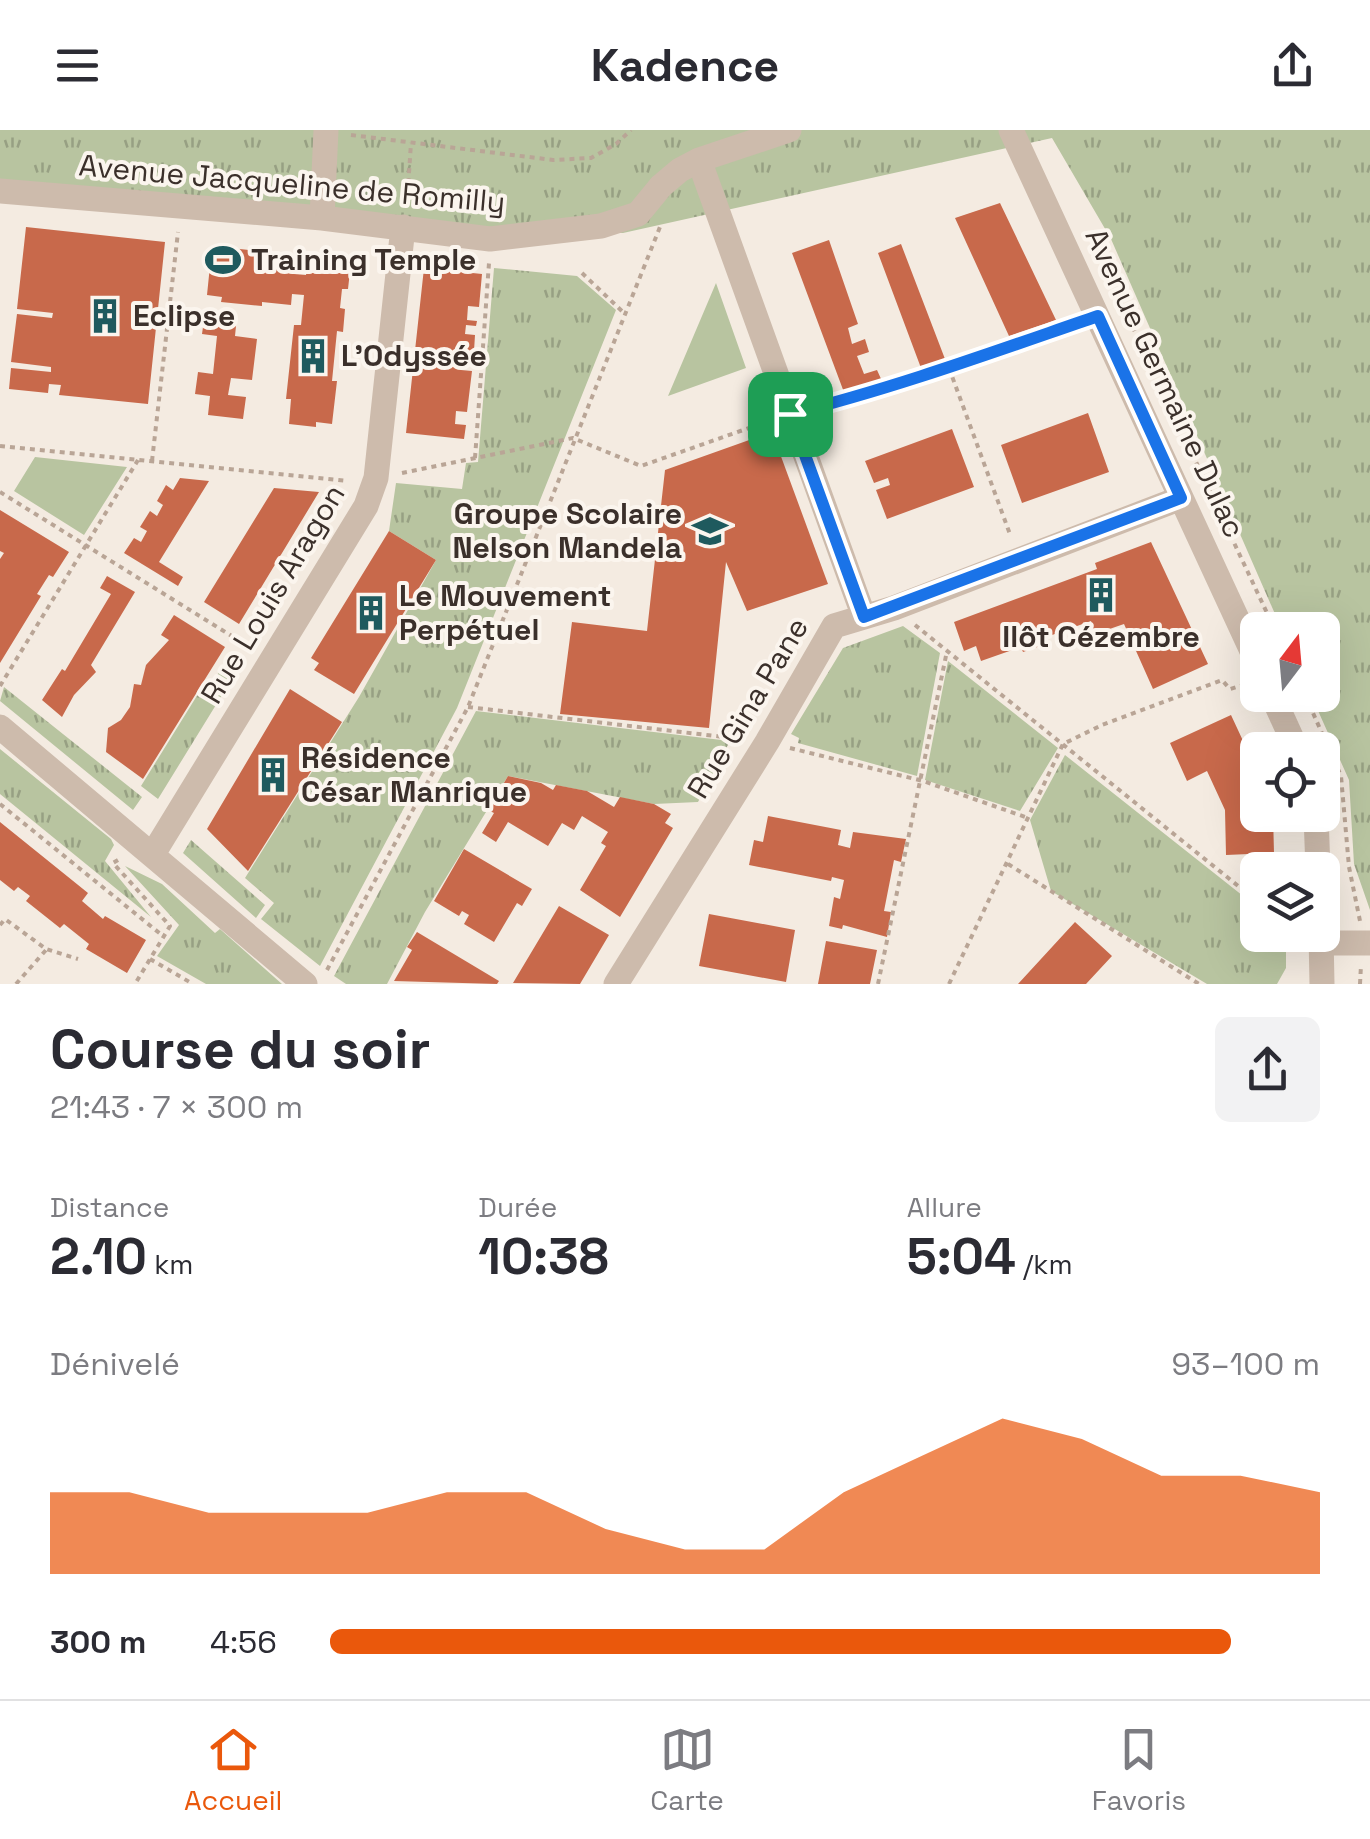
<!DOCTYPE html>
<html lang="fr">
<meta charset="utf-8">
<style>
body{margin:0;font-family:"Space Grotesk",sans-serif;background:#f2f2f3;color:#2b2b33;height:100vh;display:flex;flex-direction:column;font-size:38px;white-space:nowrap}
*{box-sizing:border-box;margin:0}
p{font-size:32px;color:#7c7c81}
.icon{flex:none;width:55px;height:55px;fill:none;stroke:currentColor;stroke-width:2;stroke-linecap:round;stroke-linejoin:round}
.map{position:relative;height:854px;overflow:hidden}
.panel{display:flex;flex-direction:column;background:#fff;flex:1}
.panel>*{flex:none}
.needle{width:65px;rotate:16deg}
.buttons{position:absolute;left:1240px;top:482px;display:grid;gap:20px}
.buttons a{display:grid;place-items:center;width:100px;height:100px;border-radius:15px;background:#fff;box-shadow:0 10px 40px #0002;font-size:50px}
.pin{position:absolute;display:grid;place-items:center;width:85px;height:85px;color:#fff;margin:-42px;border-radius:20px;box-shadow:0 5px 15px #0006}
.round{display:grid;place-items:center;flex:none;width:105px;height:105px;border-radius:15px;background:#f2f2f3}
.summary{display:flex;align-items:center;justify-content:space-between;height:170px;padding:0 50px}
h1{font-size:55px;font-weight:600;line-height:75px}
.metrics{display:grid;grid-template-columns:repeat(3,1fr);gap:15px;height:170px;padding:10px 50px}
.metrics div{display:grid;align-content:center}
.metrics b{font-size:50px;font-weight:600}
.metrics small{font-size:28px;font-weight:400}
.metrics p{font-size:28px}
.chart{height:280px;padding:20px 50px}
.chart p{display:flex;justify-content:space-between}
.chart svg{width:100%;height:180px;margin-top:10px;fill:#ea580c;opacity:.7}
ul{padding:0 50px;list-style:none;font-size:32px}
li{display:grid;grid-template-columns:160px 120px 1fr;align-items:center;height:75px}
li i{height:25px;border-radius:12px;background:#ea580c}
header{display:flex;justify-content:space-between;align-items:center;height:130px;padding:0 50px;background:#fff;font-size:45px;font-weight:600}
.dock{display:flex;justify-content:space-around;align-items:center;height:140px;border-top:2px solid #e1e1e2;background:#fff;font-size:28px;color:#7c7c81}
.dock a{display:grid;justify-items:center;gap:5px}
.dock .on{color:#ea580c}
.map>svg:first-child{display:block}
</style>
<header><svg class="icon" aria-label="menu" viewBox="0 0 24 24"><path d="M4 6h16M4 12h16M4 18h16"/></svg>Kadence<svg class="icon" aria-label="share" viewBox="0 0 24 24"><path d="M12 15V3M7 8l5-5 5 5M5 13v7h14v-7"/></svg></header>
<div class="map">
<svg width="1370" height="854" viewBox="0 0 1370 854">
<defs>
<pattern id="grass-tufts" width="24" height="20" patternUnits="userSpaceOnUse" patternTransform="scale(2.5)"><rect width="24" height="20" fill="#b8c4a0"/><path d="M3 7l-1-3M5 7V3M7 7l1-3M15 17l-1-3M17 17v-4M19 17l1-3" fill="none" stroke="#97a083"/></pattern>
</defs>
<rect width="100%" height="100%" fill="#f4ebe1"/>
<path fill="url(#grass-tufts)" d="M0 0H1370V780L1354 734 1349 650 1311 565H1322V500H1282L1111 109 1052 8 623 103 407 104 0 63Z
M494 138 577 146 616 180 457 578 320 836 261 789 274 773 245 748 359 567 436 430 389 401 396 353 462 359 466 333 478 332Z
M903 496 940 523 917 646 798 613 799 608 791 604 843 518Z
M948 531 1058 618 1020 681 925 650Z
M223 536 235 544 158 669 141 656 203 556 208 559Z
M4 557 142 667 133 680 0 571Z
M476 581 730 611 698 672 654 674 508 646 425 782 387 854H346L334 846Z
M0 619 111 709 114 715 105 731 151 787 0 664Z
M1065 625 1257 777 1258 805H1286V838L1277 854H1207L1051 761 1030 690Z
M191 710 265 775 256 788 183 723Z
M125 736 162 754 215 803 220 799 282 854H206L157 826 179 795Z"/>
<path fill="#b8c4a0" d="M716 153 746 238 668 266Z
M35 327 127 337 84 405 14 361Z"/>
<path fill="#c8694b" d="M1000 73 1056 190 1009 206 955 88Z
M26 97 165 112 148 274 59 265 61 255 49 254 48 263 9 259 11 238 51 242V237L11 232 17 184 52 188 53 183 17 179Z
M829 110 858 194 848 198 852 214 865 209 869 222 857 226 864 244 877 240 882 251 845 265 792 123Z
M901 114 945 229 921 238 878 123Z
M212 116 287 124 286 135 295 136 294 144 306 145 308 127 351 132 348 159H342L340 178 345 179 343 202 337 201 332 251H337L332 294 316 292V297L289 294 291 269H286L294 195H301L304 165 292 164 291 175 262 172V176L221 172 222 167 207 165Z
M424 138 482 144 479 177 468 176 467 190 477 191 476 196 466 195 465 204 475 205 474 221 463 220 461 240 472 241 467 282 456 281 455 294 466 295 464 309 406 303Z
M205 183 237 186 235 206 257 209 252 250 231 248 228 265 246 267 243 289 208 285 210 266 195 264 198 242 213 244 217 206 202 204Z
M1088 283 1109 342 1022 373 1001 315Z
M952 299 974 357 887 389 876 360 890 355 888 348 874 353 865 331Z
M772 302 828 454 747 481 726 432 709 598 560 584 572 492 647 501 665 340Z
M180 348 209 351 159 432 183 447 178 456 124 423 134 408 141 412 147 401 140 397 150 381 157 386 163 375 157 371 166 355 173 360Z
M274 358 319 362 239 494 204 472Z
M0 380 69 422 53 447 49 445 37 464 41 466 0 533V429L4 423 0 421Z
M389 401 436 430 354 564 314 540 319 533 311 528Z
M1151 412 1208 534 1153 559 1124 494 1095 504 1091 491 1041 509 1043 515 1023 522 1021 517 981 531 976 516 964 521 954 492 1097 439 1095 433Z
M107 446 135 462 91 535 96 542 74 565 62 587 42 570 62 539 65 541 111 464 100 458Z
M174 485 225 517 143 649 106 622 108 598 121 590 130 577 134 554 141 555 146 535 169 510 161 505Z
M290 559 342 592 248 741 207 699Z
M1231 585 1258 643V685H1273L1274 723 1226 725 1225 680 1207 641 1187 651 1170 613Z
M508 646 541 653 553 660 556 655 587 661 614 677 620 667 654 674 671 684 665 693 673 698 620 787 580 760 606 716 601 713 608 702 582 686 574 700 562 693 548 716 508 692 496 712 482 703 494 683 488 680Z
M768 686 841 700 838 715 850 718 853 702 906 709 901 732 894 730 884 781 891 782 887 807 843 795 842 799 829 796 834 767 840 769 844 750 832 747 831 751 749 735 754 710 763 712Z
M0 692 88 763 82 771 103 789 105 786 146 810 127 843 86 819 89 814 64 794 60 798 26 771 30 766 18 757 14 761 0 750Z
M464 719 532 759 522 776 517 773 494 812 464 794 469 785 462 781 459 786 434 771Z
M559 776 609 805 580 854 513 853Z
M709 784 795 800 786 852 699 836Z
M1075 792 1112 826 1086 854H1018Z
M417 802 499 851 497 854 394 851 412 820 407 817Z
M826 811 877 820 870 854H818Z"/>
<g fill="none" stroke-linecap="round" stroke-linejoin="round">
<path stroke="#b9a596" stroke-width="4" stroke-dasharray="5 5" stroke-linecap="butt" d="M351 5 553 30 591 28 616 14 631 0
M407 73 411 13
M1090 106 1275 500
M582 143 624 183
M949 238 1011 407
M814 278 949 238 1076 193
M0 316 348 351
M475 328 489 133
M152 331 178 102
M402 343 573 308 641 336 766 292
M0 362 251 518
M915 495 1258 772
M0 556 138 330
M1305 565 1341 646 1349 737 1360 791
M468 577 741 609
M790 618 923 651 1028 688
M0 674 163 806
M118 730 113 733 170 796 135 854
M1008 734 1199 854
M0 795 5 789 46 819 78 829
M150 829 193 854
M327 840 468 577 660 97
M16 854 46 820
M878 854 947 521
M949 854 1063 614 1102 595 1222 550 1230 559 1243 555
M1360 854 1361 835"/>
<path stroke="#cdbbac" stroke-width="25" d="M1011 0 1258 534
M699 30 864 487
M0 61 322 88 490 109 601 96 638 84 661 56 680 40 699 30 789 0
M322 88 326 0
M1272 565 1297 620
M0 597 305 854
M1316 685 1318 740
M153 724 366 376 376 348 403 97
M1321 805 1322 854
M1321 813H1370
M616 854 767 612 834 496 894 478 1181 368"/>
</g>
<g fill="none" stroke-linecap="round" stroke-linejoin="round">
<defs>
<path id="route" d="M1098 186 1181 368 864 487 790 284C895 258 996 221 1098 186Z"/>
</defs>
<use href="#route" stroke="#fff" stroke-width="20"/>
<use href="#route" stroke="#1a73e8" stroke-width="12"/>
</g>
<defs>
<symbol id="stadium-bare" viewBox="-9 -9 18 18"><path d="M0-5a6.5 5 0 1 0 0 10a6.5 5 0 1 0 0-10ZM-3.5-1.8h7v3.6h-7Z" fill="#1f5a5e" stroke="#fbf5ee" stroke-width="2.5" paint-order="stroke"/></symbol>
<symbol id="building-bare" viewBox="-9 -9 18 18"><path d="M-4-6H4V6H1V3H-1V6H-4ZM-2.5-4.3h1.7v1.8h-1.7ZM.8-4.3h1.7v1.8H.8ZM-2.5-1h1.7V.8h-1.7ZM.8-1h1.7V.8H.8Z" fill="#1f5a5e" stroke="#fbf5ee" stroke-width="2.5" paint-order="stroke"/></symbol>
<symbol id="school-bare" viewBox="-9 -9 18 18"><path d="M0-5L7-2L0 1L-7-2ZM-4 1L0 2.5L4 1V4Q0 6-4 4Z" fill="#1f5a5e" stroke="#fbf5ee" stroke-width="2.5" paint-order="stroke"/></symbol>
</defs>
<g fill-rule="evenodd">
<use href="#stadium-bare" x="198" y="105" width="50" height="50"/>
<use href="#building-bare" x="80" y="161" width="50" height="50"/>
<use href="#building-bare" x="288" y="201" width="50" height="50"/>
<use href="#school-bare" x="685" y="376" width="50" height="50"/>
<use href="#building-bare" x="1076" y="440" width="50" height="50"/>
<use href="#building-bare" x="346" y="458" width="50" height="50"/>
<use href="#building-bare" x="248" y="620" width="50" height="50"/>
</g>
<g text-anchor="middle" stroke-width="8" stroke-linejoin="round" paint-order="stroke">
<g font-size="30" fill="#3b302b" stroke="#fbf5ee">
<text transform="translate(292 54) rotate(5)" y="10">Avenue Jacqueline de Romilly</text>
<text transform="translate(1165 253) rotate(65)" y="10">Avenue Germaine Dulac</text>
<text transform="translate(273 464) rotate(-59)" y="10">Rue Louis Aragon</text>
<text transform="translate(748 578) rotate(-59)" y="10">Rue Gina Pane</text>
</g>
<g font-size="30" font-weight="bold" fill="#3b302b" stroke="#fbf5ee" text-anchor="start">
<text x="251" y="140">Training Temple</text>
<text x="133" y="196">Eclipse</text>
<text x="341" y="236">L'Odyssée</text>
<text x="682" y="394" text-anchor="end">Groupe Scolaire<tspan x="682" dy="34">Nelson Mandela</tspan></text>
<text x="399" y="476">Le Mouvement<tspan x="399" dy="34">Perpétuel</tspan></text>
<text x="1101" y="517" text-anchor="middle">Ilôt Cézembre</text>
<text x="301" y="638">Résidence<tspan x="301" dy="34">César Manrique</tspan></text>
</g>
</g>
</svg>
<div class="buttons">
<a><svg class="needle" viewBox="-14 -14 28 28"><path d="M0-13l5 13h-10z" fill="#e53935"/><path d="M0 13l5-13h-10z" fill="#7c7c81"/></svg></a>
<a><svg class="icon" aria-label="locate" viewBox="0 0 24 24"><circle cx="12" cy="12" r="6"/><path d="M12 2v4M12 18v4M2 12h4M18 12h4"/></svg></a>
<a><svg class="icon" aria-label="layers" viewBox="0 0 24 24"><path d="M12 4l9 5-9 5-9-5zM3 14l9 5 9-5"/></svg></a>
</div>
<div class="pin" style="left:790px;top:284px;background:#1e9e55"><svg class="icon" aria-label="arrive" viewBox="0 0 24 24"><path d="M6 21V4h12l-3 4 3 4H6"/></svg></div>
</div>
<section class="panel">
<div class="summary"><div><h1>Course du soir</h1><p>21:43 · 7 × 300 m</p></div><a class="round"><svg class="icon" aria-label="share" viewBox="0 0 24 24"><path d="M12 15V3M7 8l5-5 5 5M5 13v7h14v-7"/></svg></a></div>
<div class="metrics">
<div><p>Distance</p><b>2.10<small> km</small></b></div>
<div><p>Durée</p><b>10:38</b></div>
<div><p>Allure</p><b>5:04<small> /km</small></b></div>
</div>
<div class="chart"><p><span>Dénivelé</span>93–100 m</p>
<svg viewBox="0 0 160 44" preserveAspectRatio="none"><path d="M0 44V24L10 24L20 29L30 29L40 29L50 24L60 24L70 33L80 38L90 38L100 24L110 15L120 6L130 11L140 20L150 20L160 24V44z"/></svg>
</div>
<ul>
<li><b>300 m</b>4:56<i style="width:91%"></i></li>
</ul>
</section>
<nav class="dock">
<a class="on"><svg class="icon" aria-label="home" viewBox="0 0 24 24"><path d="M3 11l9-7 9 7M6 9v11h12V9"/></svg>Accueil</a>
<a><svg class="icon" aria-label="map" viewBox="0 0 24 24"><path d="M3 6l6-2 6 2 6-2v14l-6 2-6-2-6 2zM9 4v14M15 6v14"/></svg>Carte</a>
<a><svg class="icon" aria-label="saved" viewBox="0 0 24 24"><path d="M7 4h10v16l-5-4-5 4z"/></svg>Favoris</a>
</nav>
